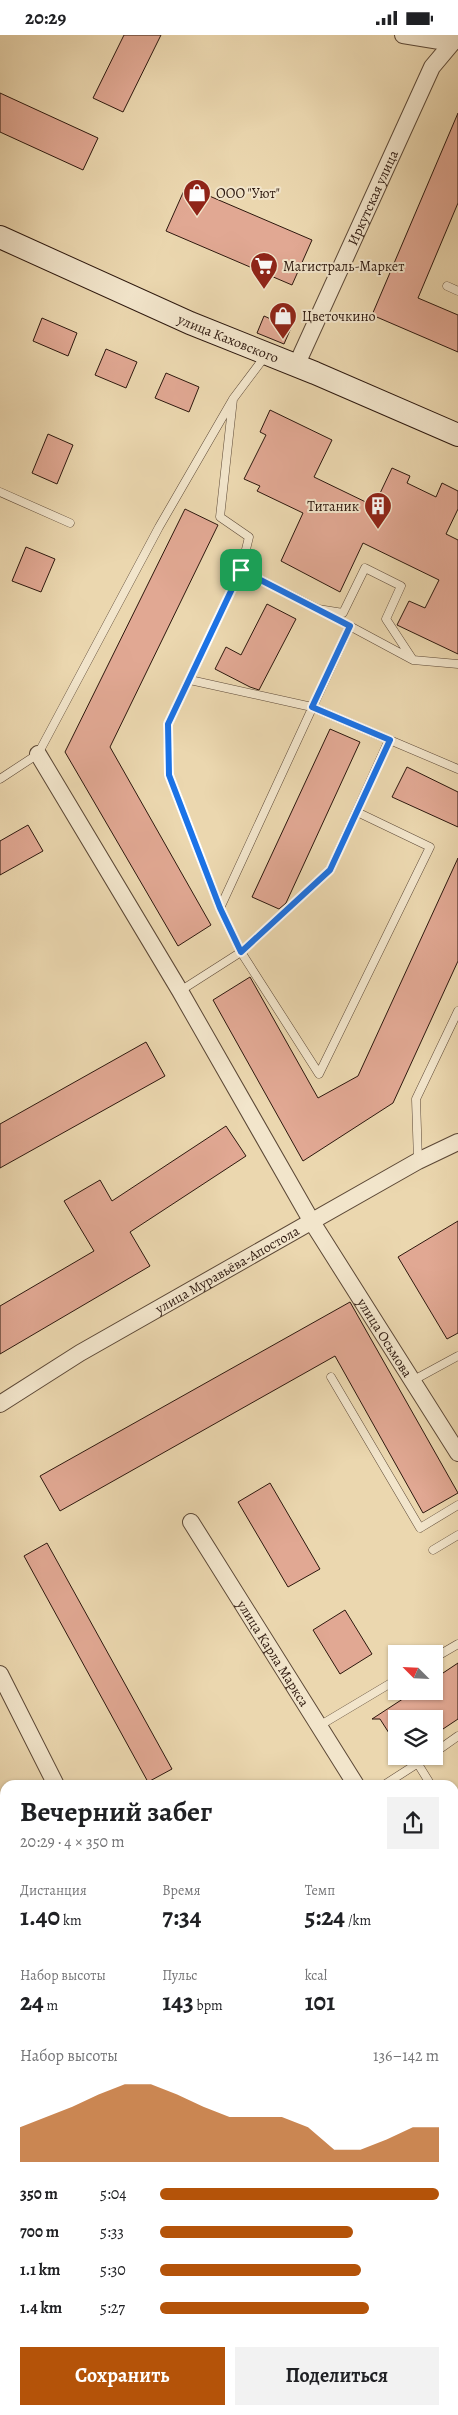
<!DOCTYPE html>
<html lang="ru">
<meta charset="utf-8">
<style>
body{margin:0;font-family:Alegreya,serif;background:#f2f2f2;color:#202124;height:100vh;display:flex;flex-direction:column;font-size:19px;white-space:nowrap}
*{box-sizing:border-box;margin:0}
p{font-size:16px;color:#757577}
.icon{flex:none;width:28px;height:28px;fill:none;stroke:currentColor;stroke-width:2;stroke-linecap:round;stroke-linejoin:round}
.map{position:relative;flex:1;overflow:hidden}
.side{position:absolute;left:0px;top:1745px;width:459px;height:635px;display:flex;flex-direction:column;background:#fff;border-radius:15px 15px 0 0;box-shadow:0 1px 4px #0004}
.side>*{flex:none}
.needle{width:32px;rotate:294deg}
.controls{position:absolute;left:388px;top:1610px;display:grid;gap:10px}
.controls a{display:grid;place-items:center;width:55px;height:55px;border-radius:0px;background:#fff;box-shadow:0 1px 4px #0004;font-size:25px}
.pin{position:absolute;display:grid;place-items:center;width:42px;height:42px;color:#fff;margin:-21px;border-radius:10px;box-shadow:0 2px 8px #0006}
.round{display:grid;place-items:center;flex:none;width:52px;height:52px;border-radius:0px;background:#f2f2f2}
.head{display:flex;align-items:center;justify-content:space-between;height:85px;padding:0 20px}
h1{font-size:28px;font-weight:700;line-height:38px}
.figures{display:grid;grid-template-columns:repeat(3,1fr);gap:8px;height:85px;padding:5px 20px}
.figures div{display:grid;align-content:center}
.figures b{font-size:25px;font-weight:700}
.figures small{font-size:14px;font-weight:400}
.figures p{font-size:14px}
.chart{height:140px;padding:10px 20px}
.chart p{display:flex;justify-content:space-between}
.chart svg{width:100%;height:90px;margin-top:5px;fill:#b45309;opacity:.7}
.primary-button{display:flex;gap:10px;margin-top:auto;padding:10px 20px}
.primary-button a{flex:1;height:58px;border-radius:0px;background:#b45309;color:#fff;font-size:20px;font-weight:700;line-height:58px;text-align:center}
.primary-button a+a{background:#f2f2f2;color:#202124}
ul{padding:0 20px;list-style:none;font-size:16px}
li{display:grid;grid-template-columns:80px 60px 1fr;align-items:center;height:38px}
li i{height:12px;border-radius:6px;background:#b45309}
.status{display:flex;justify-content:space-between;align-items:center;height:35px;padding:0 25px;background:#fff;direction:ltr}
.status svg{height:14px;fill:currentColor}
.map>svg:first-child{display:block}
</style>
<div class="status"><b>20:29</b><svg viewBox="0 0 49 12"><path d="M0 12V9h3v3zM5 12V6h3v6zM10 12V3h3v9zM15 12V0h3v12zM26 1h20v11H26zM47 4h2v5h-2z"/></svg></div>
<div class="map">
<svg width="458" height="2380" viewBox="0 0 458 2380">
<rect width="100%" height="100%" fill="#ebd7af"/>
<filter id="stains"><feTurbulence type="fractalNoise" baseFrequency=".004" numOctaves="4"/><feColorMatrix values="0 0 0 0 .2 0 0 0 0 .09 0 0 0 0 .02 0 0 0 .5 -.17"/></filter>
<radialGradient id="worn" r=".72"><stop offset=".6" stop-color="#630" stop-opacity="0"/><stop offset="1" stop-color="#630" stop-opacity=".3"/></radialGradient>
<path fill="#e1a893" stroke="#2d180e" d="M124 0H161L123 77 93 63Z
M0 58 98 103 83 135 0 97Z
M458 78V168L418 263 458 280V317L372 280Z
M186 151 312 205 292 250 166 196Z
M264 281 291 293 284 309 257 298Z
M42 283 77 298 68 321 33 306Z
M106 314 137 327 126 353 95 340Z
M166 338 199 352 189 377 155 363Z
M270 375 332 405 314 442 374 471 392 433 410 441 407 448 436 462 442 448 458 456V474L446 499 458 505V619L397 590 409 566 425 573 439 545 363 508 340 557 281 526 303 478 257 456 260 451 244 444 266 400 260 397Z
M48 399 73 410 57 449 32 438Z
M185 474 218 490 110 712 211 890 178 911 65 717Z
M26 512 55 524 41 557 12 546Z
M267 569 296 584 259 655 250 652 215 634 226 612 241 620Z
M330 694 360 707 286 868 279 874 252 862Z
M407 732 458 757V792L392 762Z
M28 790 43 816 0 840V806Z
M458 823V926L393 1068 303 1126 213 965 250 942 318 1063 358 1041Z
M146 1007 165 1041 0 1133V1089Z
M226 1091 246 1121 130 1197 150 1231 0 1319V1271L94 1216 64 1166 100 1145 112 1166Z
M458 1186V1298L447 1304 398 1222Z
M350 1267 458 1458 423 1478 335 1321 60 1476 40 1441Z
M270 1448 320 1534 288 1552 238 1467Z
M47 1508 172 1734 148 1747 24 1521Z
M345 1575 372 1619 340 1639 313 1595Z
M458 1628V1684L434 1700V1684H396V1709L380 1684H372L415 1656H434V1644Z"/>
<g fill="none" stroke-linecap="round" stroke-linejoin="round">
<defs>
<path id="service" d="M447 251 458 256
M233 364 220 482 249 502 241 535 168 689 169 740 220 873 241 917 319 1039 430 812 357 777
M0 457 70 488
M241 535 318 574 343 578 365 533 401 551 386 584 413 625 318 574
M413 625 458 629
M190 645 312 672 458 734
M0 744 38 719 159 492 233 364 266 320
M220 873 350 591
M180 956 241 917 330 835 389 705
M418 1126 416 1064 458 976
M331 1342 420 1493 458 1470
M412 1346 458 1321
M433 1515 458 1500
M434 1623 458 1609
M319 1691 396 1645
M434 1718 458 1701
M418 1729 431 1750
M384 1750 429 1721
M454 1785 458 1792
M0 2168 5 2166
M103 2375 106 2380"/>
<g id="minor">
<path d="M403 0 452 8"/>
<path id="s1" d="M296 331 432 32 458 1"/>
<path id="s2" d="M38 719 180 956 312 1187 458 1418"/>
<path id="s3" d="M0 1369 80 1318 418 1126 458 1107"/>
<path id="s4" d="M191 1487 356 1750"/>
<path d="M0 1639 56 1750"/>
<path d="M454 1894 458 1900"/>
<path d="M397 2375 400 2380"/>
</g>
<g id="secondary">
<path id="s5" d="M0 202 190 288 315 338 458 400"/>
</g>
</defs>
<use href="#service" stroke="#5c4836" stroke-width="9"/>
<use href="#minor" stroke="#5c4836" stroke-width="18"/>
<use href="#secondary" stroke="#2d180e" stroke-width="24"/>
<use href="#service" stroke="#f2e5cb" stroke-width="8"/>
<use href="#minor" stroke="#f2e5cb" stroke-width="16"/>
<use href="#secondary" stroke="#f2e5cb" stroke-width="22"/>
</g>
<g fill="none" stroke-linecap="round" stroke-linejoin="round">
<defs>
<path id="route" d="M241 535 350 591 312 672 390 705 330 835 241 917 220 873 169 740 168 689Z"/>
</defs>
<use href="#route" stroke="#fff" stroke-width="10"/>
<use href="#route" stroke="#1a73e8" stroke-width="6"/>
</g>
<defs>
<symbol id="shop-pin" viewBox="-11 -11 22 30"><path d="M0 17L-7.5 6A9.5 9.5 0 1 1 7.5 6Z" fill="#8f2418" stroke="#f2e5cb"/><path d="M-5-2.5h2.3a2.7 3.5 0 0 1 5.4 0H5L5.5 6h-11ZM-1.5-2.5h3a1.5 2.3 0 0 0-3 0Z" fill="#fff"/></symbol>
<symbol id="supermarket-pin" viewBox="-11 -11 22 30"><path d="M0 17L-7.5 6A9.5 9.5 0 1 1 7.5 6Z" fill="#8f2418" stroke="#f2e5cb"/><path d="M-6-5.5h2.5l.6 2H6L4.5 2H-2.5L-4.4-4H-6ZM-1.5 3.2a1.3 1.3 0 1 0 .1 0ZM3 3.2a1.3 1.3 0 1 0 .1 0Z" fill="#fff"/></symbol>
<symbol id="building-pin" viewBox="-11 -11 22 30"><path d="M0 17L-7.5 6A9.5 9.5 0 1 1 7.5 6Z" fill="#8f2418" stroke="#f2e5cb"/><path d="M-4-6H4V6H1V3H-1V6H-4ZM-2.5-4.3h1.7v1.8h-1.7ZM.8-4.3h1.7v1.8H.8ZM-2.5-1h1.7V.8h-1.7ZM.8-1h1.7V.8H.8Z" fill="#fff"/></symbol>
</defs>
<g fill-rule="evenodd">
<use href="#shop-pin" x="181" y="142" width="32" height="43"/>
<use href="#supermarket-pin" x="248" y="215" width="32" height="43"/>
<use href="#shop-pin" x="267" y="265" width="32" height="43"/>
<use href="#building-pin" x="362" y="455" width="32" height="43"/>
</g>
<g text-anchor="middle" stroke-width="4" stroke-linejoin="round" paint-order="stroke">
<g font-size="14" fill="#2d180e" stroke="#f2e5cb" text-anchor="start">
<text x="216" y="163">ООО "Уют"</text>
<text x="283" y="236">Магистраль-Маркет</text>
<text x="302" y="286">Цветочкино</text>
<text x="359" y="476" text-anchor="end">Титаник</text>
</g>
<g font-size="14" fill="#2d180e" stroke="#f2e5cb">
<text dy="5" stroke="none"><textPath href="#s1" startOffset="185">Иркутская улица</textPath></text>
<text dy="5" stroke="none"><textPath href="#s5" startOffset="250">улица Каховского</textPath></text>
<text dy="5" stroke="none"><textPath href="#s3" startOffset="264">улица Муравьёва-Апостола</textPath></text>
<text dy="5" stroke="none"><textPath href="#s2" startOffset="679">улица Осьмова</textPath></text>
<text dy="5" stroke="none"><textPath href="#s4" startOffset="155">улица Карла Маркса</textPath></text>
</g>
</g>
<rect width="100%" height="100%" filter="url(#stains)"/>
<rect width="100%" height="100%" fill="url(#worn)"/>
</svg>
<div class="controls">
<a><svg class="needle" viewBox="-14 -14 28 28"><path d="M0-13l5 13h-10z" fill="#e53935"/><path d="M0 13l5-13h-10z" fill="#757577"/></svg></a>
<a><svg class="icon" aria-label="layers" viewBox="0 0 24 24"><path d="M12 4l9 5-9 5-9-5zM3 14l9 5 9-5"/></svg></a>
</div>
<div class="pin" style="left:241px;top:535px;background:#1e9e55"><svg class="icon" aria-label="arrive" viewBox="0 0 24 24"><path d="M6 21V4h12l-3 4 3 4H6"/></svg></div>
<section class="side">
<div class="head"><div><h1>Вечерний забег</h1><p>20:29 · 4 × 350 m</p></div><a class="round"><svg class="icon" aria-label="share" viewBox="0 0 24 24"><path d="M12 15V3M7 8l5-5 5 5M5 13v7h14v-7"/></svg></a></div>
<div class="figures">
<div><p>Дистанция</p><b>1.40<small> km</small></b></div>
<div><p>Время</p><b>7:34</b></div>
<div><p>Темп</p><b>5:24<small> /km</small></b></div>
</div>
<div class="figures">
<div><p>Набор высоты</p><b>24<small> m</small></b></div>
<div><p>Пульс</p><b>143<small> bpm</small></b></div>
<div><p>kcal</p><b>101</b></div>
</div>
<div class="chart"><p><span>Набор высоты</span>136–142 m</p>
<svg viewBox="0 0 160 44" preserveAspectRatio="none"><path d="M0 44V27L10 22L20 17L30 11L40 6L50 6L60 11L70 17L80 22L90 22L100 22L110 27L120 38L130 38L140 33L150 27L160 27V44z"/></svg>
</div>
<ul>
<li><b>350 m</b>5:04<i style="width:100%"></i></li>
<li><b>700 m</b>5:33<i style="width:69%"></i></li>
<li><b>1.1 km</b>5:30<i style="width:72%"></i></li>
<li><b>1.4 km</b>5:27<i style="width:75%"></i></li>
</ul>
<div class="primary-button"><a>Сохранить</a><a>Поделиться</a></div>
</section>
</div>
